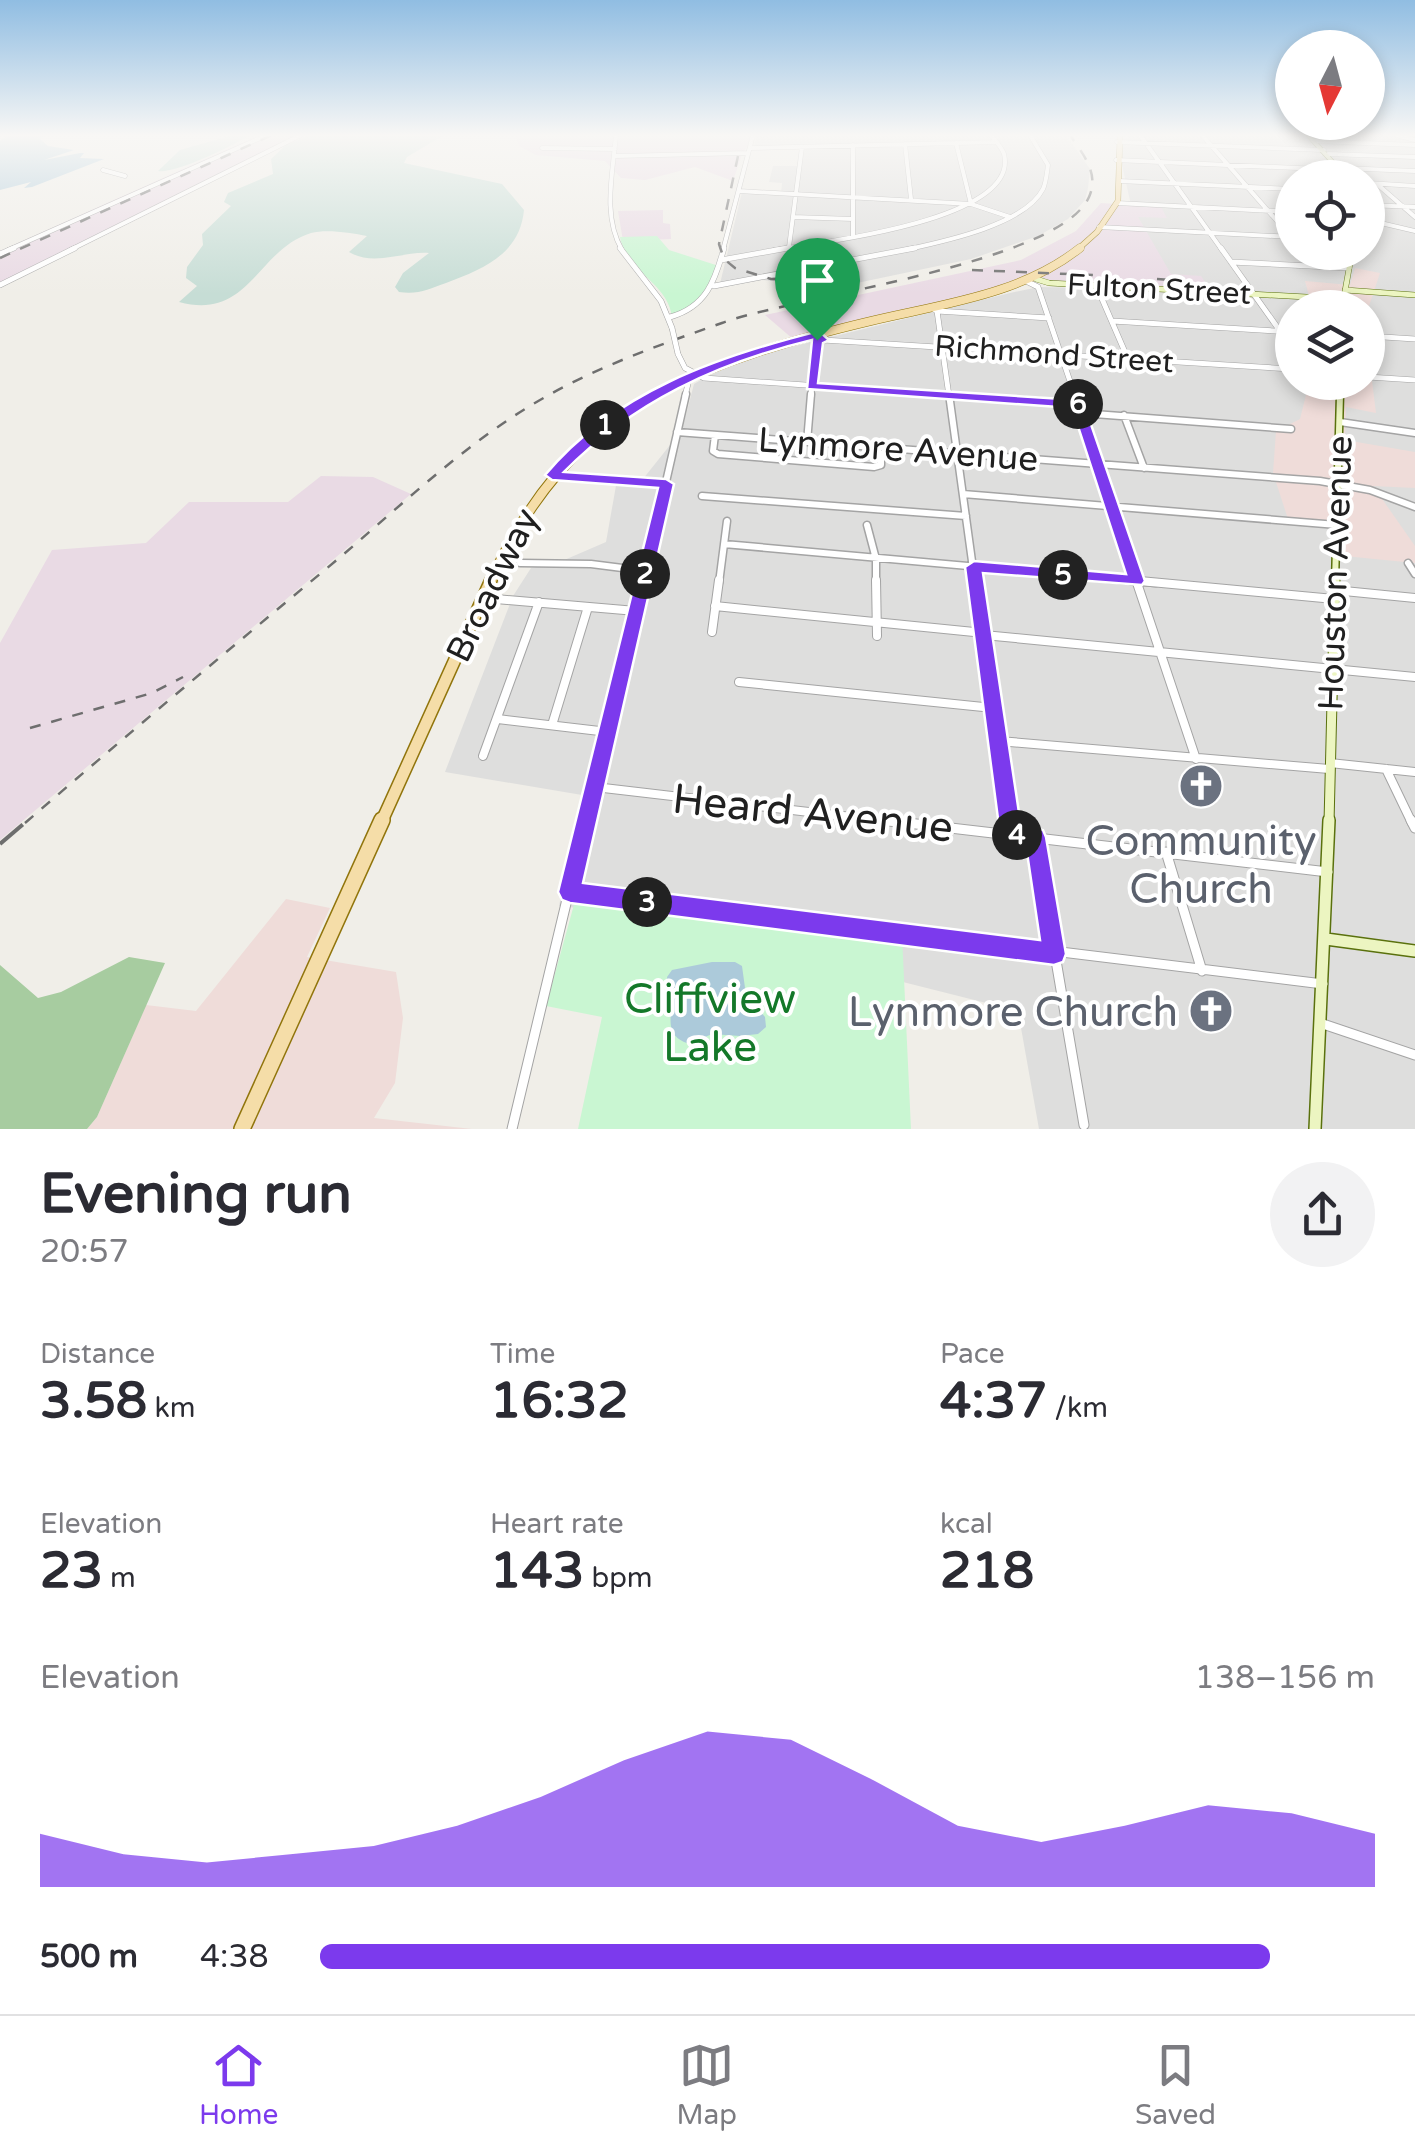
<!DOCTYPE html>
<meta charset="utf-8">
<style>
body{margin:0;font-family:"Varela Round",sans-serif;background:#f2f2f3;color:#2b2b33;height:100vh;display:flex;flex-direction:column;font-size:38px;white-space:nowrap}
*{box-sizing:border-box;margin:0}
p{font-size:32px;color:#7c7c81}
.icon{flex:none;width:55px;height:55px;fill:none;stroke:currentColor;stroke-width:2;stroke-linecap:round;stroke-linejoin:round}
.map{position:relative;height:1129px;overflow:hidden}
.sheet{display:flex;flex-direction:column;background:#fff;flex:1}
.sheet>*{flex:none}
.needle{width:65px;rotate:186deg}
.fabs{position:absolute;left:1275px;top:30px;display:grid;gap:20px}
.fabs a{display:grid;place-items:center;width:110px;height:110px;border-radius:50%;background:#fff;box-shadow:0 5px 15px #0003;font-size:50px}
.pin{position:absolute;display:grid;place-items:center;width:85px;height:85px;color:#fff;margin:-102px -42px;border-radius:50% 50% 50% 0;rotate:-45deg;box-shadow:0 0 10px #0007}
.pin .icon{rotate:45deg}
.km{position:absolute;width:50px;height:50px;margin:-25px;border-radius:50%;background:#222;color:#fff;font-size:28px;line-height:50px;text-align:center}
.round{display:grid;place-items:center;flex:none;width:105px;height:105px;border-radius:52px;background:#f2f2f3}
.headline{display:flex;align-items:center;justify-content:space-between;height:170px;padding:0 40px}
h1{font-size:55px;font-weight:700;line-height:75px}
.metrics{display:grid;grid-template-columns:repeat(3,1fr);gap:15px;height:170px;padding:10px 40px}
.metrics div{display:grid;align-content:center}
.metrics b{font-size:50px;font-weight:700}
.metrics small{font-size:28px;font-weight:400}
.metrics p{font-size:28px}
.chart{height:280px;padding:20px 40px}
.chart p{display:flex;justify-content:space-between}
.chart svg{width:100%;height:180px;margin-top:10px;fill:#7c3aed;opacity:.7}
ul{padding:0 40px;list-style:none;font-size:32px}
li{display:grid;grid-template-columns:160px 120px 1fr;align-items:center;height:75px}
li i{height:25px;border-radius:12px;background:#7c3aed}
.tabs{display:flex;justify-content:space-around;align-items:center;height:140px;border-top:2px solid #e1e1e2;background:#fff;font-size:28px;color:#7c7c81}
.tabs a{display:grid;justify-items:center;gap:5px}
.tabs .selected{color:#7c3aed}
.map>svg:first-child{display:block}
</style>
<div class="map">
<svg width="1415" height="1129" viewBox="0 0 1415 1129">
<rect width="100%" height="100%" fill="#f0eee8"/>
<path fill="#dededd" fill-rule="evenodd" d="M757 135H1066L1090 169 1088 188 1085 200 1068 219 1038 236 971 259 838 287 762 280 719 288 742 192 781 194 782 183 769 182 773 166H798L800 146 754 147Z
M1126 135H1415V1129H1039L1018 1011 891 979 816 933 559 906 582 795 445 772 513 596 531 568 562 561 606 542 617 480 643 479 682 430 694 384 734 361 1010 293 1039 287 1179 290 1131 205 1120 156ZM1292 178H1368V252H1292ZM1292 308H1368V382H1292Z"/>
<path fill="#efdcd9" d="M1355 268 1380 273 1368 309 1312 307 1305 281 1350 285Z
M1368 349 1376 413 1346 407 1345 440 1415 452V488L1373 486 1415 546V563L1344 556 1330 527 1288 519 1273 473 1276 431 1300 419 1309 383 1368 382Z
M286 899 330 908 307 957 396 972 403 1018 395 1083 374 1118 472 1129H87L97 1117 146 1005 196 1011Z"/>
<path fill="#e9dae4" d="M259 135H306L0 287V251Z
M515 135H755L742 154 733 181 695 167 645 180 621 178 605 161 536 155 519 146Z
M1101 203 1161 207 1167 218 1138 217 1171 274 1201 276 1211 291 1024 281 793 339 765 315 1021 260 1076 231Z
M663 210V223L670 224 671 239 623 241 618 211Z
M321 476 373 477 411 494 0 840V643L52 550 146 543 189 502H288Z"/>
<path fill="#a7cca0" d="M129 957 165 963 97 1117 87 1129H0V965L38 998 61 992Z"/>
<path fill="#c6ddd5" d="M233 135H250C233 146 175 174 158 171L180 150Z
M310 135H444L407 157 404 163 502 184 524 210C520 254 483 269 446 283 429 289 418 295 399 292L395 287 403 273 429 253C403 251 374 267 349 252L367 236C351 233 327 229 311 233 256 250 250 321 179 302L197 286 186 278 187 267 203 245 202 234 231 206 224 202 228 193 273 174 271 159 286 145Z"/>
<path fill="#c9f6d2" d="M657 236 669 250 719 266C712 293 699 308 672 317 668 283 626 271 620 237Z
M575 901 902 935 911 1129H578L602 1017 546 1006Z"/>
<path fill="#accada" d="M8 135H48L39 138 48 146 74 150 44 160 80 153H84L80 158 104 159 32 187 24 188 31 182 0 190V141Z
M712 962H735L742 966 746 995 765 1017 766 1027 758 1034 740 1036 712 1034 689 1044C666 1036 671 1023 671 1003 671 994 668 986 667 977L672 970Z"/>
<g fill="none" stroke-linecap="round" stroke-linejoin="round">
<defs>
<path id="street-far4" d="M616 135C613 172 602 216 622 250
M1140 135 1222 250
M1202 135 1290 236
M1396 135 1415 140
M1314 141 1415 145
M1117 142 1324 150
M956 143 971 204 1010 217
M905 144 911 199
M853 145V236
M542 148 615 149
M750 148 997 142
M1328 154 1415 157
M615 156 748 153
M1116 160 1341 170
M1341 168 1415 171
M103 170 125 176
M1119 181 1292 189
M1368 183 1415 186
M1377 184 1415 217
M739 191 971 204
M1117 203 1292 212
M1368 205 1415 207
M793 217 853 219
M1368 220 1415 231
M1099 227 1292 237
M789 247 802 147
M8 250 267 135
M70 250 301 135
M723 250 753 135
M774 250C816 243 1021 221 1004 154 1002 148 995 140 991 135
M904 250C941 242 1025 225 1043 189 1046 183 1047 172 1048 165L1030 135"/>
<path id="street-far3" d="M620 248 661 301 672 328
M1221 248 1280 331
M0 254 14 248
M721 260 788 248
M1231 262 1349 268
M1028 282 1038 287 1075 396
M0 285 75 248
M1096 285 1128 359
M714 286 915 248
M932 308 937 311 949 396
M937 311 1049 318
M670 317C706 307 715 281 724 248
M1112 321 1292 332
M819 334 823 340 1292 369
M1368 336 1415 339
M678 354 685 368 704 378 964 396
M1368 377 1415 380
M684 378 688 384 685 396
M811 396 815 342 822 340"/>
<path id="street-far2" d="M928 394 1078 404
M949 394 975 583
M1074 394 1137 583
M1081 413 1291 429
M1124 415 1144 468
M1340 422 1415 433
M677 432 1320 481 1370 490 1415 507
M715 435 713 451 718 454 874 467 881 465V448
M807 442 811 394
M554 475 666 484
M963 494 1337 525
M702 496 966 516
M867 525 876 559V583
M724 544 1156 583
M520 563 591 564 646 571
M1408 563 1415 574
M643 583 686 394
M719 583 727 521"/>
<path id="street-far1" d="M876 580 877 636
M975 580 1009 823
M1129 580 1334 599
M1136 580 1196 759
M1334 590 1415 598
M484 598 636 611
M715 606 984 633
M712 632 719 580
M984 635 1415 677
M739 682 993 708
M498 719 608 732
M552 725 588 607
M999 741 1329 769
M483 756 539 602
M1330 763 1415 772
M1386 769 1412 823
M595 787 903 823
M585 823 643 580"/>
<path id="street" d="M882 820 1328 872
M1009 820 1011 834
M1411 820 1415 828
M1035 837 1084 1125
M1166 852 1202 971
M570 892 1323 984
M1323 1024 1415 1055
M512 1129 586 820"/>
<path id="secondary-far4" d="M1308 135 1347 178"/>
<path id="secondary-far3" d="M1036 279 1049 283 1343 299
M1345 290 1415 295
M1342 308 1352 252
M1340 396V382"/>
<path id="secondary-far2" d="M1335 583 1340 394"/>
<path id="secondary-far1" d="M1329 823 1335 580"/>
<path id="secondary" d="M1326 939 1415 951
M1315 1129 1329 820"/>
<path id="primary-far4" d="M1077 250 1097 232 1118 201 1120 135"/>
<path id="primary-far3" d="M652 396C722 360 795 339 871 321 942 304 1021 295 1080 248"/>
<path id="primary-far2" d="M490 583C526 502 578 435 657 394"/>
<path id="primary-far1" d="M381 823 491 580"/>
<path id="primary" d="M242 1129 382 820"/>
</defs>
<use href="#street-far4" stroke="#a4a4a4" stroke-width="5"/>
<use href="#street-far3" stroke="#a4a4a4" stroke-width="6"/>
<use href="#street-far2" stroke="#a4a4a4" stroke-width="9"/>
<use href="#street-far1" stroke="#a4a4a4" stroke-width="10"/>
<use href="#street" stroke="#a4a4a4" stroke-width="11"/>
<use href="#secondary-far4" stroke="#5a710d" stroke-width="5"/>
<use href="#secondary-far3" stroke="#5a710d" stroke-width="6"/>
<use href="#secondary-far2" stroke="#5a710d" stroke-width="9"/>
<use href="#secondary-far1" stroke="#5a710d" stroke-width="11"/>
<use href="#secondary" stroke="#5a710d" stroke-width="14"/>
<use href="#primary-far4" stroke="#91750c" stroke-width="6"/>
<use href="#primary-far3" stroke="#91750c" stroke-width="9"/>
<use href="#primary-far2" stroke="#91750c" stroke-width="11"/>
<use href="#primary-far1" stroke="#91750c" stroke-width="14"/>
<use href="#primary" stroke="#91750c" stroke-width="18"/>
<use href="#street-far4" stroke="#fff" stroke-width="4"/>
<use href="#street-far3" stroke="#fff" stroke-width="5"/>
<use href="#street-far2" stroke="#fff" stroke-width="6"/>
<use href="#street-far1" stroke="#fff" stroke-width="8"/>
<use href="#street" stroke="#fff" stroke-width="9"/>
<use href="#secondary-far4" stroke="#ecf5c1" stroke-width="4"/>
<use href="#secondary-far3" stroke="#ecf5c1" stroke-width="5"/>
<use href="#secondary-far2" stroke="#ecf5c1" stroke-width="6"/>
<use href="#secondary-far1" stroke="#ecf5c1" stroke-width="9"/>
<use href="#secondary" stroke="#ecf5c1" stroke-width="11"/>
<use href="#primary-far4" stroke="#f5dda8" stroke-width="5"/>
<use href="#primary-far3" stroke="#f5dda8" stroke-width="8"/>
<use href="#primary-far2" stroke="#f5dda8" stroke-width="9"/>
<use href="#primary-far1" stroke="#f5dda8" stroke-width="11"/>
<use href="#primary" stroke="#f5dda8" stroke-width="15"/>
<path stroke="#6e6e6e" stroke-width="2.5" stroke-dasharray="11 11" stroke-linecap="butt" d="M738 156 719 244 724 259 735 268 771 279 841 282
M0 258 272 135
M972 270 1093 275
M1157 279 1173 280
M30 728 152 693 183 677
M25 823C128 734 233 646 338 559 405 502 470 439 547 396 602 365 662 344 722 323 795 296 1059 264 1089 197 1100 173 1082 153 1070 135"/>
<path stroke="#6e6e6e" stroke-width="4" stroke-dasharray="30 30" stroke-linecap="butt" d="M0 844 28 820"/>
<defs>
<path id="street-bridge" d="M672 328 678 354"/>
</defs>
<use href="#street-bridge" stroke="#a4a4a4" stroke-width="6" stroke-linecap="butt"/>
<use href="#street-bridge" stroke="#fff" stroke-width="5"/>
</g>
<linearGradient id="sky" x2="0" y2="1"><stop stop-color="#90bde2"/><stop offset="0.46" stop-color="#f8f7f5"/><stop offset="1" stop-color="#f8f7f5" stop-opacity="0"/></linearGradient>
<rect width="1415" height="294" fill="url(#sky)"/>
<path fill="#7c3aed" stroke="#fff" stroke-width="2.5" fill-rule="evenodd" d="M819 331 829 340 823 343 818 383 1078 400 1084 404 1145 581 1142 585 983 573 1021 826 1043 830 1046 837 1066 954 1063 962 1054 965 570 903 562 900 558 892 658 488 552 480 545 475C614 392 718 356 819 331ZM812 340 807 389 1072 408 1126 574 974 561 965 567 1000 834 1004 841 1026 846 1040 940 583 883 674 484 666 479 564 472C633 402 717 363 812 340Z"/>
<defs>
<symbol id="church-disc" viewBox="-11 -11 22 22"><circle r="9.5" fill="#6b7280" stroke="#fff"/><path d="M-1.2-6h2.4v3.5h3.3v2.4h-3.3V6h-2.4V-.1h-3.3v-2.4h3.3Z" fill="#fff"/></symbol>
</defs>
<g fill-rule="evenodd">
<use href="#church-disc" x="1176" y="761" width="50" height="50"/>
<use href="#church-disc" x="1186" y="986" width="50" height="50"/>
</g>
<g text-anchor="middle" stroke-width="8" stroke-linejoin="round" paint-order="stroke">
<g font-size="30" fill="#202020" stroke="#fff">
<text transform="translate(1159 289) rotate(3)" y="10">Fulton Street</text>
<text transform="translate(1054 354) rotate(4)" y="10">Richmond Street</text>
</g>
<g font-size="35" fill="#202020" stroke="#fff">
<text transform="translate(898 449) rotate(4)" y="12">Lynmore Avenue</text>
<text transform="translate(1335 573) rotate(-88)" y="12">Houston Avenue</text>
<text transform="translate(492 585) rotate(-64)" y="12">Broadway</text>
</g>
<g font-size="42" fill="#202020" stroke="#fff">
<text transform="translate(813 812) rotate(6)" y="15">Heard Avenue</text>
</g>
<g font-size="42" fill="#5b616d" stroke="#fff">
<text x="1201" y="855">Community<tspan x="1201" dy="48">Church</tspan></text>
<text x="1178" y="1026" text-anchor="end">Lynmore Church</text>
</g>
<g font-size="42" fill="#147829" stroke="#fff">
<text x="710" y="1013">Cliffview<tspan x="710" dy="48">Lake</tspan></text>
</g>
</g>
</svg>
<div class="fabs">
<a><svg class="needle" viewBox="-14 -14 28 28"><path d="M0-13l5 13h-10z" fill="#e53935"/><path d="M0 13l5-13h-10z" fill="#7c7c81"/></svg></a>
<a><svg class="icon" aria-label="locate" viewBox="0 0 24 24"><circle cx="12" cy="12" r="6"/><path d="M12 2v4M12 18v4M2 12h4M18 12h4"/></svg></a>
<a><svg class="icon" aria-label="layers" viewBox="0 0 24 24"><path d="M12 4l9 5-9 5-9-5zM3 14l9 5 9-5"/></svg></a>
</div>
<div class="pin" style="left:817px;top:340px;background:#1e9e55"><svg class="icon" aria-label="arrive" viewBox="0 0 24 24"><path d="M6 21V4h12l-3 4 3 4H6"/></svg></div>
<b class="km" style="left:605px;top:425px">1</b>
<b class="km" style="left:645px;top:574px">2</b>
<b class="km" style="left:647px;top:902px">3</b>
<b class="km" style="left:1017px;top:835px">4</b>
<b class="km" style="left:1063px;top:575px">5</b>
<b class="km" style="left:1078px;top:404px">6</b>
</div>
<section class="sheet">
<div class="headline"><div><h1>Evening run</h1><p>20:57</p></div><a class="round"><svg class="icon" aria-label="share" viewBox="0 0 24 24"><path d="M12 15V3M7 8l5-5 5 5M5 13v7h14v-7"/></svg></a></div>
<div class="metrics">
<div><p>Distance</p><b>3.58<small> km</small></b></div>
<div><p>Time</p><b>16:32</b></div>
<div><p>Pace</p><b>4:37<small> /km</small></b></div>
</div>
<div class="metrics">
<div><p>Elevation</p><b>23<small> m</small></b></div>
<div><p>Heart rate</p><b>143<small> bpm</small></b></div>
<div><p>kcal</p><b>218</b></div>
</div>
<div class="chart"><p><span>Elevation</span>138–156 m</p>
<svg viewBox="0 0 160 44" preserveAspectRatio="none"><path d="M0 44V31L10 36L20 38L30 36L40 34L50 29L60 22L70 13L80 6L90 8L100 18L110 29L120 33L130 29L140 24L150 26L160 31V44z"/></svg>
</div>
<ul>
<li><b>500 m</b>4:38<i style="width:90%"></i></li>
</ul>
</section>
<nav class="tabs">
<a class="selected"><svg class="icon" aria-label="home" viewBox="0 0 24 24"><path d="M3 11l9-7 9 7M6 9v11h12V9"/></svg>Home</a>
<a><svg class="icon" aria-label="map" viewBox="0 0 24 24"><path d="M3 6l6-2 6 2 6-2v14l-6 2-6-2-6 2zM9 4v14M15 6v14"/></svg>Map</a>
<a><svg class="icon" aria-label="saved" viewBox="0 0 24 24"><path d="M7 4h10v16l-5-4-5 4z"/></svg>Saved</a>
</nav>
